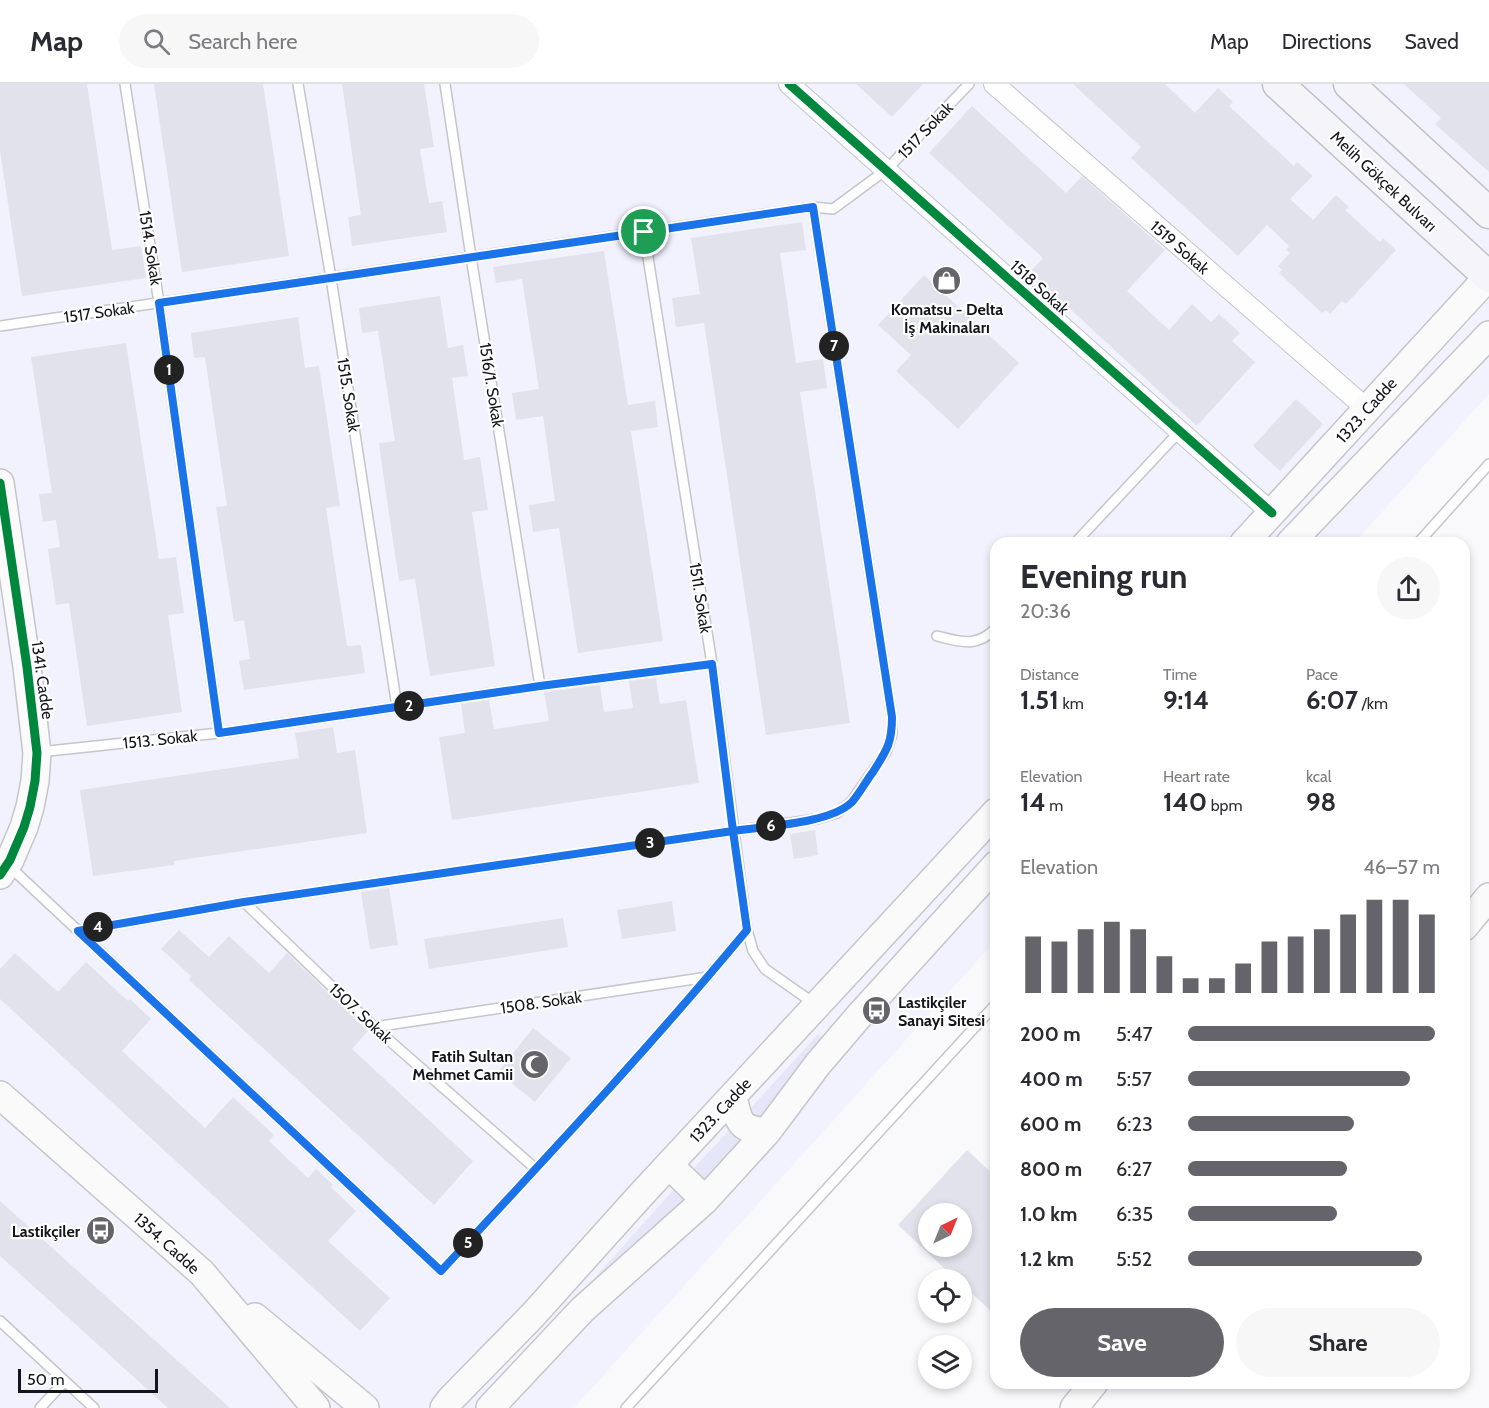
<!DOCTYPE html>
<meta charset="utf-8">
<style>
body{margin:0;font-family:Cabin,sans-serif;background:#f7f7f7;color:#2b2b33;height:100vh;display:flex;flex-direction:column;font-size:22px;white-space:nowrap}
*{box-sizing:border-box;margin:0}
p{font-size:20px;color:#7c7c81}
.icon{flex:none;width:33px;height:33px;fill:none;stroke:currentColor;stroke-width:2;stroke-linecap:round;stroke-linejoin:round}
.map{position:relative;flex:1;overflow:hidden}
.sheet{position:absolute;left:990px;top:453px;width:480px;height:852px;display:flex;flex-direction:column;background:#fff;border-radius:18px;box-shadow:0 3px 9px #0003}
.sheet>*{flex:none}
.needle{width:39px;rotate:43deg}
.buttons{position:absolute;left:918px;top:1119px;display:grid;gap:12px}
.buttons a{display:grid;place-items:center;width:54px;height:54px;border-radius:50%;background:#fff;box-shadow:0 3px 9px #0003;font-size:30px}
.scale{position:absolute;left:18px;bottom:15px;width:140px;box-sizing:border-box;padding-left:6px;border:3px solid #14141c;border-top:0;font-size:16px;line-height:21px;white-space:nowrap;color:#14141c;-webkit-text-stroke:4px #fff;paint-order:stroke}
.pin{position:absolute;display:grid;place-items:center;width:51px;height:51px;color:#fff;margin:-26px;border:3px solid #fff;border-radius:50%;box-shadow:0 2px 6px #0007}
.km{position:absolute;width:30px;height:30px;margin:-15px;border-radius:50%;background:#222;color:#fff;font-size:16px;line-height:30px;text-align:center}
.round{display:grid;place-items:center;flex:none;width:63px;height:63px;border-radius:32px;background:#f7f7f7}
.head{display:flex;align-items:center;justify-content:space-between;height:102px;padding:0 30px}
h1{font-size:33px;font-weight:800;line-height:45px}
.figures{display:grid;grid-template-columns:repeat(3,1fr);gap:9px;height:102px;padding:6px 30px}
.figures div{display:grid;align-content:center}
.figures b{font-size:26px;font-weight:800}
.figures small{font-size:16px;font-weight:400}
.figures p{font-size:16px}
.chart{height:168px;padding:12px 30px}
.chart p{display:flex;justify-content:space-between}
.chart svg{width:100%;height:108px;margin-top:6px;stroke:#64646a;stroke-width:6}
.action{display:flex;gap:12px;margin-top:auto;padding:12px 30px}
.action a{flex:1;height:69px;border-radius:36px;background:#64646a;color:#fff;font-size:24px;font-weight:800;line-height:69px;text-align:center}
.action a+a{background:#f7f7f7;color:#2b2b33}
ul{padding:0 30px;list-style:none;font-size:20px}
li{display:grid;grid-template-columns:96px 72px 1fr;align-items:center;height:45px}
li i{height:15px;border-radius:8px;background:#64646a}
header{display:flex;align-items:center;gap:36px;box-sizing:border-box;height:84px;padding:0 30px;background:#fff;border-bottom:2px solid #e1e1e2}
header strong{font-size:28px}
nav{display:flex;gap:33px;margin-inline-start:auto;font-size:21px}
.search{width:420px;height:54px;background:#f7f7f7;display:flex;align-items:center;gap:15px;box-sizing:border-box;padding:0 21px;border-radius:33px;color:#7c7c81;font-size:22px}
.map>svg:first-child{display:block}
</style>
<header>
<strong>Map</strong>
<div class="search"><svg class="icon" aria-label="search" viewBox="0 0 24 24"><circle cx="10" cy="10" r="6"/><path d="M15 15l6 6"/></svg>Search here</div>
<nav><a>Map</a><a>Directions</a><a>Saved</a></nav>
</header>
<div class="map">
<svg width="1489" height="1324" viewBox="0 0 1489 1324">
<rect width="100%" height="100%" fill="#f9f9fc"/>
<path fill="#f1f2fe" d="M0 0H1489V310L1354 459H996V856L574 1324H0Z"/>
<path fill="#e5e7f8" d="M818 950 823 954 755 1041 750 1025Z
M735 1040 736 1050 745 1061 708 1104 688 1090Z
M675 1104 687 1117 582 1208Z"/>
<path fill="#e1e2eb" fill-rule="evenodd" d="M0 0H87L112 166 141 162 146 194 22 212 0 67Z
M154 0H263L289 172 182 188Z
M342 0H424L434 63 420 65 429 119 442 117 447 148 352 162 348 133 361 131Z
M856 0H923L892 33Z
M1073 0H1165L1195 29 1218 4 1233 18 1229 22 1294 82 1297 78 1313 92 1290 115 1313 136 1336 111 1349 123 1345 126 1380 158 1383 154 1396 166 1346 220 1342 217 1330 230 1326 226 1322 229 1279 189 1282 186 1278 182 1290 169 1286 166 1289 162 1267 141 1238 172 1131 74 1141 63Z
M1404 0H1489V88L1435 40 1441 34Z
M972 22 1066 109 1082 92 1165 166 1127 207 1169 246 1192 220 1211 238 1219 230 1240 249 1232 257 1255 278 1197 342 1030 188 1043 174 929 69Z
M802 138 806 166 780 169 796 279 823 275 827 304 800 308 850 639 766 651 704 239 676 243 672 214 700 210 691 154Z
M604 167 628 321 655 317 658 343 631 347 663 557 578 569 559 444 533 448 529 421 555 417 543 332 516 336 512 309 539 305 522 195 496 199 493 183Z
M924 191 1019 279 958 345 896 287 911 271 878 241Z
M440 212 448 264 463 261 468 292 452 294 464 376 480 373 488 426 472 428 495 582 430 592 415 495 399 497 382 382 379 359 395 357 378 247 362 249 359 224Z
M298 233 305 284 319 282 340 422 326 424 347 562 361 561 365 589 244 606 239 577 250 575 244 536 234 538 216 423 227 422 205 273 194 274 191 249Z
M126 259 159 475 176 473 184 529 168 531 182 628 87 642 69 519 56 521 48 465 60 463 56 436 43 438 39 410 52 409 31 273Z
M1296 315 1323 340 1280 387 1253 362Z
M656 594 660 620 686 616 699 699 452 736 439 653 465 649 461 620 489 616 494 645 549 637 544 608 600 601 604 628 633 624 629 597Z
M333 643 337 669 355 666 367 749 174 777V781L93 792 80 706 299 674 295 649Z
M815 746 818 771 794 775 790 750Z
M389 804 398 861 370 865 361 808Z
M672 817 676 847 622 855 617 826Z
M563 834 568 863 429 885 424 855Z
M179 846 209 873 229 852 269 889 287 869 368 947 352 965 473 1077 434 1121 189 896 191 892 161 865Z
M15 869 58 908 86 878 128 917 130 915 151 935 122 967 205 1044 233 1013 274 1051 269 1057 308 1094 316 1085 333 1101 331 1103 356 1127 328 1157 390 1214 360 1247 0 915V885Z
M533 944 571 974 535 1018 498 988Z
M967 1066 996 1093V1232L962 1200V1196H957L898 1141ZM928 1130H962V1162H928Z
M0 1117 230 1324H168L0 1172Z"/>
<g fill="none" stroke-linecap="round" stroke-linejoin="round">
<defs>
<path id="lane" d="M125 0 159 219 219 649
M298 0 331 194 397 623
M445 0 471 173 540 602
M644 148 712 580 747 846 753 867 765 885 815 920
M0 242 813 123 833 125 886 86 969 0
M1075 459 1180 347
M1418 459 1489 380
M937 552C961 558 977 564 996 544
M39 668 219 649 540 602 712 580
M9 782 441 1187C545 1075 650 963 747 846
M244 818 374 943 536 1085
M78 847 244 818 817 735 837 729 851 718 886 668 892 650V633L813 123
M374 943 708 893
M0 1237 94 1324
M40 1324 65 1297
M626 1324 996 920"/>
<path id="street" d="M789 0 1272 429
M994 0 1367 325"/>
<path id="secondary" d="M0 399 27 583 37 669 35 697 30 723 24 743 10 776 0 791
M1244 459 1488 193
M1290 459 1489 251
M1464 843 1489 813
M0 1011 202 1189 316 1324
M733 1013C739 1039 739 1045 767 1048
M669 1081 705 1116
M255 1233 365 1324
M444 1324 450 1316 533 1231 639 1113 996 728
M490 1324 582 1226 705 1116 767 1048 818 980 859 932 996 781
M1074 1324 1094 1299"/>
<path id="primary" d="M1278 0 1489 193
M1349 0 1489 129"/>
</defs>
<use href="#lane" stroke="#c5c5ca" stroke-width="12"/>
<use href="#street" stroke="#c5c5ca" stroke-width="22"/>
<use href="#secondary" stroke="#c5c5ca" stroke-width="30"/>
<use href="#primary" stroke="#bfc0c7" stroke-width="33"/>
<use href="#lane" stroke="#fefeff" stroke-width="9"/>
<use href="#street" stroke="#fefeff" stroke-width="20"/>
<use href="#secondary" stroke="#fafafb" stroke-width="27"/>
<use href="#primary" stroke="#f5f5f9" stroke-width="30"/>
<defs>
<path id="cycleway" d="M789 0 1272 429
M0 399 27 583 37 669 35 697 30 723 24 743 10 776 0 791"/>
</defs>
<use href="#cycleway" stroke="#fff" stroke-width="13"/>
<use href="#cycleway" stroke="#00873e" stroke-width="9"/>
</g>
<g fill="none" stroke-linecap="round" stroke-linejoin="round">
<defs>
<path id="route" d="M644 148 159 219 219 649 540 602 712 580 733 747 244 818 78 847 441 1187C545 1075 650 963 747 846L733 747C764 742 830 740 852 718 860 709 866 697 873 688 887 666 892 659 892 633L813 123 644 148"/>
</defs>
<use href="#route" stroke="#fff" stroke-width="12"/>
<use href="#route" stroke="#1a73e8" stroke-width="8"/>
</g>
<defs>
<symbol id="shop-disc" viewBox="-11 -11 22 22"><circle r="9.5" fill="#64646a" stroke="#fff"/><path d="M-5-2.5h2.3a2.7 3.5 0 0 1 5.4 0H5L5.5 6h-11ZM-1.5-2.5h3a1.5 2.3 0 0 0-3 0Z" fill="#fff"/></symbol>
<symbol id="bus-disc" viewBox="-11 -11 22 22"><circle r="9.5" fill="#64646a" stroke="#fff"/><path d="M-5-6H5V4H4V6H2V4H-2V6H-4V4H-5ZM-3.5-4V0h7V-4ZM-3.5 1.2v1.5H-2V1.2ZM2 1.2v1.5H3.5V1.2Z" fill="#fff"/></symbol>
<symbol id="mosque-disc" viewBox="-11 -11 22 22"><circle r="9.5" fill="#64646a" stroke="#fff"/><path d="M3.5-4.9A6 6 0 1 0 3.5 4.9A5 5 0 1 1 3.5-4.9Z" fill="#fff"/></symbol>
</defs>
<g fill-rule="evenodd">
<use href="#shop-disc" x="930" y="180" width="33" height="33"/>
<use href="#bus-disc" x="860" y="910" width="33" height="33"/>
<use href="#mosque-disc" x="518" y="964" width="33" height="33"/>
<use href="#bus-disc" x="84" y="1130" width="33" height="33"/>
</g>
<g text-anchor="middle" stroke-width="4.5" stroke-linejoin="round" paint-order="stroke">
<g font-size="16" fill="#14141c" stroke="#fff">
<text transform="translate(925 46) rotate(-46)" y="6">1517 Sokak</text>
<text transform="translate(1384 97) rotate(43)" y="6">Melih Gökçek Bulvarı</text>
<text transform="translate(1180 163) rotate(41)" y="6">1519 Sokak</text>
<text transform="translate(151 164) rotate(81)" y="6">1514. Sokak</text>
<text transform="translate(1040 203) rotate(42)" y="6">1518 Sokak</text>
<text transform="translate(99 228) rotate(-8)" y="6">1517 Sokak</text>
<text transform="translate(492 301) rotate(81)" y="6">1516/1. Sokak</text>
<text transform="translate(349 311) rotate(81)" y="6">1515. Sokak</text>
<text transform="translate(1366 326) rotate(-48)" y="6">1323. Cadde</text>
<text transform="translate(701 514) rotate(81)" y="6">1511. Sokak</text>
<text transform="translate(43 596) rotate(82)" y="6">1341. Cadde</text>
<text transform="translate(160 655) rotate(-6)" y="6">1513. Sokak</text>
<text transform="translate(541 918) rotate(-8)" y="6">1508. Sokak</text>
<text transform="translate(361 929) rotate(43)" y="6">1507. Sokak</text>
<text transform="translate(720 1026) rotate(-47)" y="6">1323. Cadde</text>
<text transform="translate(167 1159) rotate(42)" y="6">1354. Cadde</text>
</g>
<g font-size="16" font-weight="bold" fill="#14141c" stroke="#fff" text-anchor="end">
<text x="947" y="231" text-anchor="middle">Komatsu - Delta<tspan x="947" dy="18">İş Makinaları</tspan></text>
<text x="898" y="924" text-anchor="start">Lastikçiler<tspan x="898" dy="18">Sanayi Sitesi</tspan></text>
<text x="513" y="978">Fatih Sultan<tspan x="513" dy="18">Mehmet Camii</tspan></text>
<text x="80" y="1153">Lastikçiler</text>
</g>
</g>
</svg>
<div class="buttons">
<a><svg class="needle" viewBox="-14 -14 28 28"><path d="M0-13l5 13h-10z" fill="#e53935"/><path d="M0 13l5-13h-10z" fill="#7c7c81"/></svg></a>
<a><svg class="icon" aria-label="locate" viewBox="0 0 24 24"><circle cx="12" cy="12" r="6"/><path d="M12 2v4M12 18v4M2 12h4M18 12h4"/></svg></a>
<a><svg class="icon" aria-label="layers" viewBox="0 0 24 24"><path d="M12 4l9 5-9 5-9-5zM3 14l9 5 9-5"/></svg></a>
</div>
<div class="scale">50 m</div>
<div class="pin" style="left:644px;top:148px;background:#1e9e55"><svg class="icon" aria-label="arrive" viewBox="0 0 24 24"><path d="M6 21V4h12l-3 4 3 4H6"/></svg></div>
<b class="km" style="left:169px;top:286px">1</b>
<b class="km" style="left:409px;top:622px">2</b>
<b class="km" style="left:650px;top:759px">3</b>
<b class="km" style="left:98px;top:843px">4</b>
<b class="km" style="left:468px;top:1159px">5</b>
<b class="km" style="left:771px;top:742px">6</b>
<b class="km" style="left:834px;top:262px">7</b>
<section class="sheet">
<div class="head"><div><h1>Evening run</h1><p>20:36</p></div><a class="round"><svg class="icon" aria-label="share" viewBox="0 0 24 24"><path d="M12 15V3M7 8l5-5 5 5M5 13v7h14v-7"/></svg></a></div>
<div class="figures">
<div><p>Distance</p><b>1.51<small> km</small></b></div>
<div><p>Time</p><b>9:14</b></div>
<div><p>Pace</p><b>6:07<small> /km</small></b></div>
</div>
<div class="figures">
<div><p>Elevation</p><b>14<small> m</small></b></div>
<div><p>Heart rate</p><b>140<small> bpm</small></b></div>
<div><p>kcal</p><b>98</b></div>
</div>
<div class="chart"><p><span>Elevation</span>46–57 m</p>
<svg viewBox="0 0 160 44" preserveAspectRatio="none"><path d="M5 44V21M15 44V23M25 44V18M35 44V15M45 44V18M55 44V29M65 44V38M75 44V38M85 44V32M95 44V23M105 44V21M115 44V18M125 44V12M135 44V6M145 44V6M155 44V12"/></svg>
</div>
<ul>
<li><b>200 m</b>5:47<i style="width:98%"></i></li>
<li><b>400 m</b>5:57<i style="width:88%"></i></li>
<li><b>600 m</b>6:23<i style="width:66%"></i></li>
<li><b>800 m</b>6:27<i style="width:63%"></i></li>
<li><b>1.0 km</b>6:35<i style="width:59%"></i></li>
<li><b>1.2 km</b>5:52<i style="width:93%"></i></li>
</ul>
<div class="action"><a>Save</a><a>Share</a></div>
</section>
</div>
